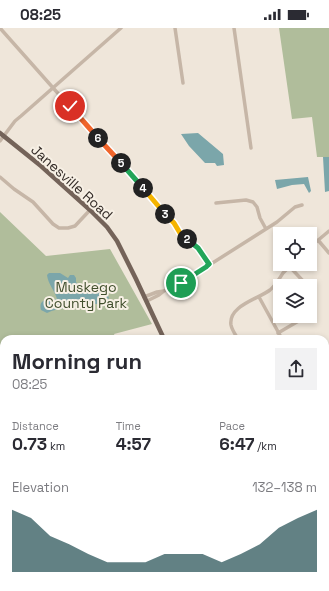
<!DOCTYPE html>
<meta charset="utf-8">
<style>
body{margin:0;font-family:"Space Grotesk",sans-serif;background:#f2f2f3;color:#2b2b33;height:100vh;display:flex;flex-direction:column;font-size:15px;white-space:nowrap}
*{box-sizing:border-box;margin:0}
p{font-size:13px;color:#7c7c81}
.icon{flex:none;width:22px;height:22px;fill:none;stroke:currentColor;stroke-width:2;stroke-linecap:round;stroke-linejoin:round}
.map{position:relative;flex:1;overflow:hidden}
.side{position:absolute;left:0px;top:307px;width:329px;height:256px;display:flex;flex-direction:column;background:#fff;border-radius:12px 12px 0 0;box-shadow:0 2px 6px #0003}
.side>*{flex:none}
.tools{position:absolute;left:273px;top:199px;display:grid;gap:8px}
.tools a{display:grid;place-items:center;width:44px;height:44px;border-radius:0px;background:#fff;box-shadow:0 2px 6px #0003;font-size:20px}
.pin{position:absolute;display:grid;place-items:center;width:34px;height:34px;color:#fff;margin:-17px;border:2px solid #fff;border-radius:50%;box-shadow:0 1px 4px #0007}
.km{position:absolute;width:20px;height:20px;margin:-10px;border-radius:50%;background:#222;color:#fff;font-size:11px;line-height:20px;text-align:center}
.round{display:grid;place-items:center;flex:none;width:42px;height:42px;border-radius:0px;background:#f2f2f3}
.head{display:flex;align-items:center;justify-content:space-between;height:68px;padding:0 12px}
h1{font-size:22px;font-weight:600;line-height:30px}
.stats{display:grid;grid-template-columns:repeat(3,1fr);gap:6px;height:68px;padding:4px 12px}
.stats div{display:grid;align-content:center}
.stats b{font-size:17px;font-weight:600}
.stats small{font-size:11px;font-weight:400}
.stats p{font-size:11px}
.chart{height:112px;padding:8px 12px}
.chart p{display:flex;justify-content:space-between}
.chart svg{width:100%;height:72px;margin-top:4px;fill:#204c51;opacity:.7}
.status{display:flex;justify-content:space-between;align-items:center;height:28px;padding:0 20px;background:#fff;direction:ltr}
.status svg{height:11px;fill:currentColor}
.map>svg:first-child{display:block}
</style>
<div class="status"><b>08:25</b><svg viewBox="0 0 49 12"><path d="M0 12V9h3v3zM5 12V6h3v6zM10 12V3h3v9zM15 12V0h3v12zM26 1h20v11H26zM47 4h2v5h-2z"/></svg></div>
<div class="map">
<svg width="329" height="563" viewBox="0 0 329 563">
<rect width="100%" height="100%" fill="#efe6da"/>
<path fill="#b0bd9b" d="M279 0H329V129H317L312 89 292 91Z
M0 184 46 228 110 221 152 296 114 306 116 311H4V545H0Z"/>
<path fill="#7ba6aa" d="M198 105 223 126 224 137 217 138 215 135H205L189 118 181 106Z
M323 129H329V163L325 164Z
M308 149 311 163 309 165 304 156 292 157 277 161 275 152Z
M49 245H60L68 250 70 247H74L76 250V254C82 263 86 258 95 256 99 255 101 256 105 255H106L104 261 109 270C102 279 92 275 82 276 76 277 71 279 66 280 59 281 53 282 47 285L41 282C38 270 49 272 57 271 55 263 48 256 47 247Z"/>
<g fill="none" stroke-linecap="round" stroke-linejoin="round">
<path stroke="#c6b6a7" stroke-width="3.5" d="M0 0 173 195 180 205 198 220 209 237
M175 0 183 55
M234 0 251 120
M0 113 15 93 21 88 121 0
M0 149 14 161 33 174 53 196 59 200H68L75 198 90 182
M216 175 246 172 253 174 257 179 260 190 266 201
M318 212 329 225
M310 219 329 203
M289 238 304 254
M144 269 157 264 164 263 181 255 277 194 295 179 302 177
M259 269 282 311
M147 273 159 267 164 263
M278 305 302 291
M238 311C235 306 232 302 231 297 228 278 258 271 270 262 276 257 279 251 283 245 286 242 289 239 292 236
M325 325H329
M325 369H329
M148 563 160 561 189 559"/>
<path stroke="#746359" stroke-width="4.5" d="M0 105 41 138 90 182 107 199 117 213 136 251 164 311
M253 559 254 563"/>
</g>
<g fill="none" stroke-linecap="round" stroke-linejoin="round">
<defs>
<path id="split-1" d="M181 255 206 239 209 236"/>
<path id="split-2" d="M187 211 198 220 209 236"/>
<path id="split-3" d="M165 186 174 195 180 205 187 211"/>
<path id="split-4" d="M143 160 165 186"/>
<path id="split-5" d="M121 135 143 160"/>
<path id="split-6" d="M98 110 121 135"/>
<path id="split-7" d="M76 85 98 110"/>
<path id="split-8" d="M70 78 76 85"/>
</defs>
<use href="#split-1" stroke="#fff" stroke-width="8"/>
<use href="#split-2" stroke="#fff" stroke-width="8"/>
<use href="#split-3" stroke="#fff" stroke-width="8"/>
<use href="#split-4" stroke="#fff" stroke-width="8"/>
<use href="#split-5" stroke="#fff" stroke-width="8"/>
<use href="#split-6" stroke="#fff" stroke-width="8"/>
<use href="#split-7" stroke="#fff" stroke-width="8"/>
<use href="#split-8" stroke="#fff" stroke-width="8"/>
<use href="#split-1" stroke="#22a559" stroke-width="5"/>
<use href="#split-2" stroke="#22a559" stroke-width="5"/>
<use href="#split-3" stroke="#f5b400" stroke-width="5"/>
<use href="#split-4" stroke="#f5b400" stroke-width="5"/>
<use href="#split-5" stroke="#22a559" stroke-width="5"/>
<use href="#split-6" stroke="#f0652b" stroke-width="5"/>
<use href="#split-7" stroke="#f0652b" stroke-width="5"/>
<use href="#split-8" stroke="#f5b400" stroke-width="5"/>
</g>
<g text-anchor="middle" stroke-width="4" stroke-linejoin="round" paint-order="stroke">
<g font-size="14" fill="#332b27" stroke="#f7f0e5">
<text transform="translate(72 154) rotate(42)" y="5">Janesville Road</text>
</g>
<g font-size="14" fill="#414f2d" stroke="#f7f0e5">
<text x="86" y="264">Muskego<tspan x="86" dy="16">County Park</tspan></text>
</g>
</g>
</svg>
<div class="tools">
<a><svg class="icon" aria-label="locate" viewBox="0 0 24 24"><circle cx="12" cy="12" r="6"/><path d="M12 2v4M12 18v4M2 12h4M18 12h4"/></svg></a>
<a><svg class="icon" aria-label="layers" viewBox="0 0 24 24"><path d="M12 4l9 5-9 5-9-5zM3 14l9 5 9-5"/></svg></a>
</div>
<div class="pin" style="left:181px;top:255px;background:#1e9e55"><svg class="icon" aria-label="arrive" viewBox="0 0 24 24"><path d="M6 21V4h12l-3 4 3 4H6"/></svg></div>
<div class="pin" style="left:70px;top:78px;background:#d93025"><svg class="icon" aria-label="check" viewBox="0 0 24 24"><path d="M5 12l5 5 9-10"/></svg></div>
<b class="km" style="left:187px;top:211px">2</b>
<b class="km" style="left:165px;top:186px">3</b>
<b class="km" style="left:143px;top:160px">4</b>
<b class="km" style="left:121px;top:135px">5</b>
<b class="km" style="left:98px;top:110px">6</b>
<section class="side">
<div class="head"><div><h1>Morning run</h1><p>08:25</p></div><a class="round"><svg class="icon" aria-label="share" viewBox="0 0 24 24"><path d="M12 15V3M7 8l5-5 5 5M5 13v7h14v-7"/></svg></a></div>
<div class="stats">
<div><p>Distance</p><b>0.73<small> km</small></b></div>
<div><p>Time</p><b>4:57</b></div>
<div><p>Pace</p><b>6:47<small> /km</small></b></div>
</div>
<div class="chart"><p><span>Elevation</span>132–138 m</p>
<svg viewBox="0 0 160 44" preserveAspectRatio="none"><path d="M0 44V6L10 11L20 22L30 27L40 33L50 38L60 38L70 38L80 33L90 33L100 33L110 38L120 33L130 27L140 17L150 11L160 6V44z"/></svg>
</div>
</section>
</div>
